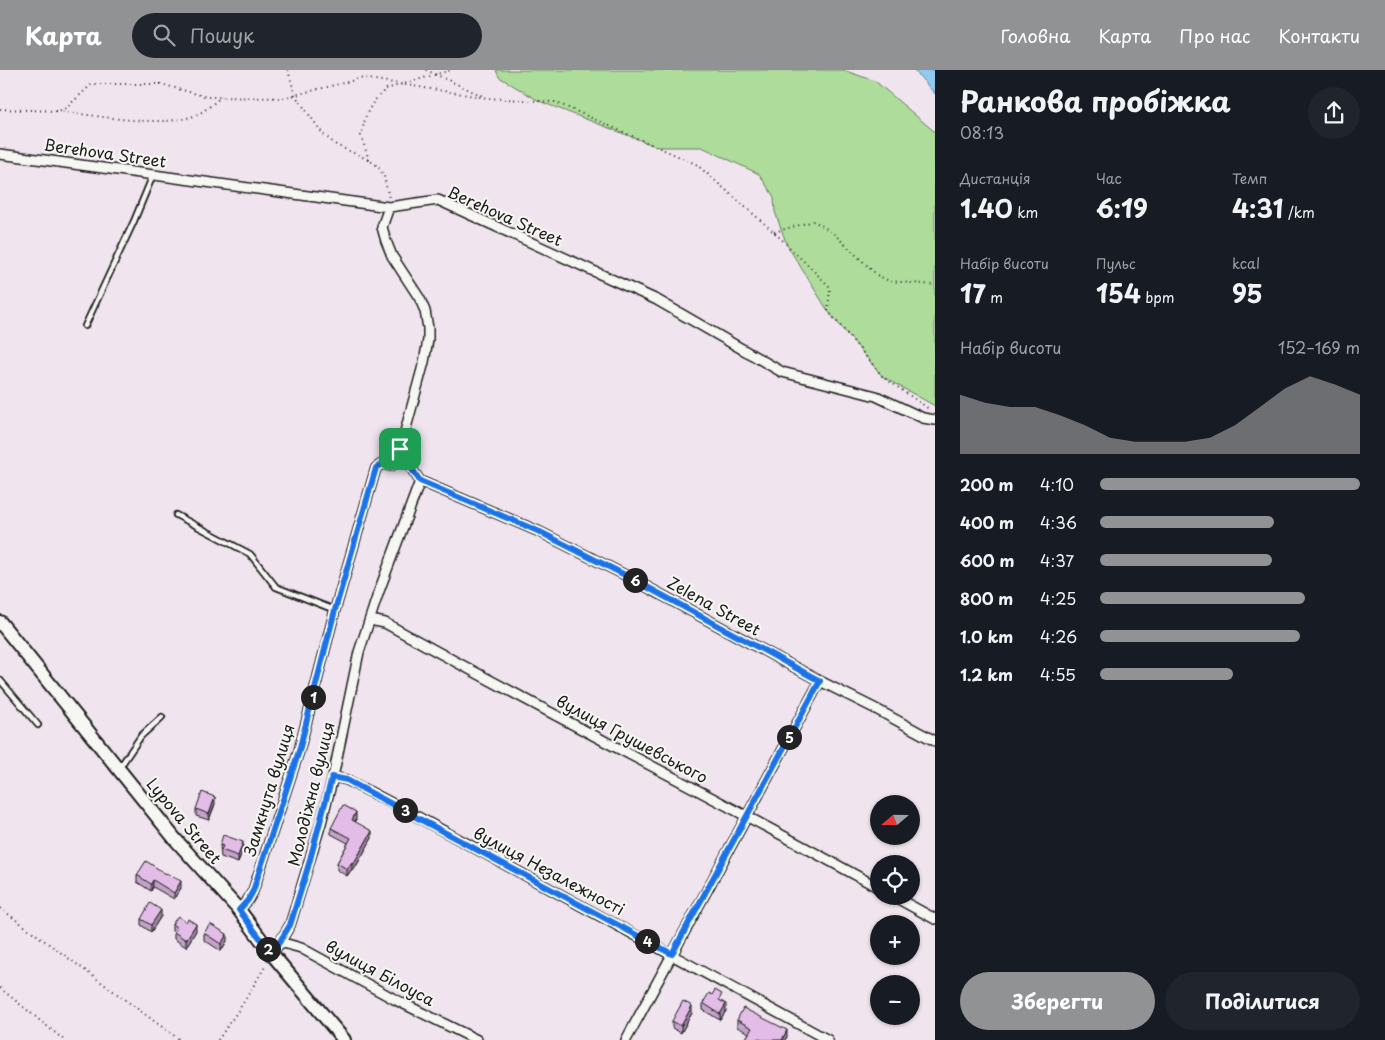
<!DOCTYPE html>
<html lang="uk">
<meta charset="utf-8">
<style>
body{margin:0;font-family:"Playpen Sans",sans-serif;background:#20242c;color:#f1f3f6;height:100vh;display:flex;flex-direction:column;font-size:19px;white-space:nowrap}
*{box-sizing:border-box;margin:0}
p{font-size:16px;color:#9ea1a6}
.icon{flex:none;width:28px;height:28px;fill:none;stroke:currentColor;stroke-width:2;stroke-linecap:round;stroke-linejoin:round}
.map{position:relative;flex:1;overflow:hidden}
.sheet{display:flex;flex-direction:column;background:#171b24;width:450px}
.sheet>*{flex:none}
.needle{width:32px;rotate:250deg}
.tools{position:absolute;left:870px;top:725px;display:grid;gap:10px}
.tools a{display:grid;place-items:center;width:50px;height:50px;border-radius:50%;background:#171b24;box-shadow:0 1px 4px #0004;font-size:25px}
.pin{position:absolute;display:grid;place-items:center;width:42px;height:42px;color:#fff;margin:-21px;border-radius:10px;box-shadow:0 2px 8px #0006}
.km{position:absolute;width:25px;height:25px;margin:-12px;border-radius:50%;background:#222;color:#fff;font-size:14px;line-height:25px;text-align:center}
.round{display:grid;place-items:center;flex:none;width:52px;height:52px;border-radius:26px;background:#20242c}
.head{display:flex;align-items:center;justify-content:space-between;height:85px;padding:0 25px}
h1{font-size:28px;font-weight:700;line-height:38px}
.stats{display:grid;grid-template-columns:repeat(3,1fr);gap:8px;height:85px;padding:5px 25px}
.stats div{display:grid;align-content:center}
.stats b{font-size:25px;font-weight:700}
.stats small{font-size:14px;font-weight:400}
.stats p{font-size:14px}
.chart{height:140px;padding:10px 25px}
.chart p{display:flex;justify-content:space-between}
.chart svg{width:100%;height:90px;margin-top:5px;fill:#919294;opacity:.7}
.primary-button{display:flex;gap:10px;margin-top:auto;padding:10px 25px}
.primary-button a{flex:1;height:58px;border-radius:30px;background:#919294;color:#fff;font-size:20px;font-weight:700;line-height:58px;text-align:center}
.primary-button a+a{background:#20242c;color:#f1f3f6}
ul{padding:0 25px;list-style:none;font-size:16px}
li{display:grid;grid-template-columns:80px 60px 1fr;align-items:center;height:38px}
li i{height:12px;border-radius:6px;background:#919294}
header{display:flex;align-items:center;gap:30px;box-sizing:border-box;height:70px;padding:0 25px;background:#919294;color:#fff}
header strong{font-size:24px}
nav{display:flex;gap:28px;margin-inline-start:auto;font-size:18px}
.search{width:350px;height:45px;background:#20242c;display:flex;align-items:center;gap:12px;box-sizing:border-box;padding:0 18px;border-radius:28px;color:#9ea1a6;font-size:19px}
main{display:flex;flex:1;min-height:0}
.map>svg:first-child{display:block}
</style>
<header>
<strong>Карта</strong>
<div class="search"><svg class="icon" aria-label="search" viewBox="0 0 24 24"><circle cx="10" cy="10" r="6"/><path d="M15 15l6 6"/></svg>Пошук</div>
<nav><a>Головна</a><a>Карта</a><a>Про нас</a><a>Контакти</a></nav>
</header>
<main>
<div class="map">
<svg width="935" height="970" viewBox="0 0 935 970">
<rect width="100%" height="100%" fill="#f0e5ef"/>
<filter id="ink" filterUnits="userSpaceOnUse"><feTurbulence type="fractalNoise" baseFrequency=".02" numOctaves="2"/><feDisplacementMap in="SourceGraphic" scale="10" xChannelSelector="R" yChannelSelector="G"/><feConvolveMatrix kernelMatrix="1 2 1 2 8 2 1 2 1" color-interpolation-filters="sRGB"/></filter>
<g filter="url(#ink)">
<path fill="#aedc9b" stroke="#657c5c" d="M496 0H843L875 11 935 62V336L883 307 828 241 787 175 775 142 774 127 759 104 702 77H658L539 31 499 7Z"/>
<path fill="#90caef" stroke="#62849b" d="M914 0H935V24Z"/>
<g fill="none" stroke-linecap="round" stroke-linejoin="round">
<defs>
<path id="lane" d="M85 256 134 151 153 105
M176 445 250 484 276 517 335 540
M0 610 38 655
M120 697 141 666 162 647"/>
<path id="street" d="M0 84 389 137 438 130 657 230 782 302 876 326 923 348 935 350
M400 379 403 386 420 411 540 462 625 505 820 611 874 638 935 671
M370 550 385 553 396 559C556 648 719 729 879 818
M333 707 347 710 405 740 828 970
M893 826 935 849
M239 840 248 830 253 821 299 681 335 540 376 398 382 394 391 396 397 391 424 292 428 270V258L425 241 420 229 392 186 386 171 382 157 389 137
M280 872 290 855 321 753 333 707 359 582 378 524 420 411
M272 884 280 872 301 878 396 930 477 970
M626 970 820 611"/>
<path id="secondary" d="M0 552 175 769 239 840 272 884 344 970"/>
</defs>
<use href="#lane" stroke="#1c1c1c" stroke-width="8"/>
<use href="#street" stroke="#1c1c1c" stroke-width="12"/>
<use href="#secondary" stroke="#1c1c1c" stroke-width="16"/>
<path stroke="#1c1c1c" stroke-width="2" stroke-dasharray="1 4" stroke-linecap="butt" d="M288 0 295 25 323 64 336 75 369 90 378 96 384 107 389 128
M426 0 485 27
M0 39 58 41 66 38 92 14H161L207 27 283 28 363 8 487 28 555 32 696 94 774 162 830 217 828 241 883 307 929 339
M58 41C94 45 165 59 196 45 205 41 214 33 221 27
M369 90 361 66 366 45 374 31 386 19 451 0
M774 162 814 151 832 162 877 205 889 211 935 215
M0 838 180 970
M0 918 64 970
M218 970 242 935 266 895"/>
<use href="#lane" stroke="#f6f6f2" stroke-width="4.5"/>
<use href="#street" stroke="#f6f6f2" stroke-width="9"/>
<use href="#secondary" stroke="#f6f6f2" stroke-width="12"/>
</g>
<path fill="#c3a3c7" stroke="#1c1c1c" d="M215 734 209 750 196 746V739Z
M356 749 355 752 372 768 354 800 352 799 347 806 337 800V793L348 773 331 764V758Z
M220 775 243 778 238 793 221 787Z
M137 805 181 818 174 829 153 817 151 821 137 812Z
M161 846 151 862 141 855V849Z
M172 854 196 861 186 877 174 869V862L172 861Z
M204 863 227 871 221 881 204 870Z
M721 931 726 941 720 950 703 940V933Z
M692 943 681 963 672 958V951Z
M737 950 787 967 785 970H745L749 963 737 957Z"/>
<path fill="#9f84a2" stroke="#1c1c1c" d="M215 727V734L209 750V744Z
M356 742V749L352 757V750Z
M372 761V768L354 800V793Z
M243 772V778L238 793V786Z
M352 792V799L347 806V799Z
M153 810V817L151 821V814Z
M181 811V818L174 829V823Z
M161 840V846L151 862V855Z
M196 854V861L186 877V870Z
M227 864V871L221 881V874Z
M726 934V941L720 950V944Z
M692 936V943L681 963V956Z
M787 960V967L785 970H782Z"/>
<path fill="#e3bde7" stroke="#1c1c1c" d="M202 722 215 727 209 744 196 739Z
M343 735 356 742 352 750 372 761 354 793 352 792 347 799 337 793 351 768 331 758Z
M223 765 243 772 238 786 221 780 223 776 220 775Z
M146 791 166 804V803L181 811 174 823 153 810 151 814 137 805Z
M150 833 161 840 151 855 141 849Z
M178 846 186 852 188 849 196 854 186 870 174 862 177 858 172 854Z
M210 854 227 864 221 874 204 863Z
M715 920 722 924 719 930 726 934 720 944 703 933 709 923 712 925Z
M683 931 692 936 681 956 672 951Z
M743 938 787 960 782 970H762L758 968 756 970H745L752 958 737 950Z"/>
</g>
<g fill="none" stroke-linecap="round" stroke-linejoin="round" filter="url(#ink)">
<defs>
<path id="route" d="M400 379 403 386 420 411 540 462 625 505 820 611 672 884 356 715 347 710 332 707 308 797 290 855 272 884 239 840 248 830 253 821 299 681 335 540 376 398 382 394 391 396 394 394Z"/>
</defs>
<use href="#route" stroke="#fff" stroke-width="10"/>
<use href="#route" stroke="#1a73e8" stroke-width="6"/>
</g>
<g text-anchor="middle" stroke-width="4" stroke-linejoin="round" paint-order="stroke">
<g font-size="16" fill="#1c1c1c" stroke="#f6f6f2">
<text transform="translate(105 83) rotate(8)" y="6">Berehova Street</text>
<text transform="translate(505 146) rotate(24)" y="6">Berehova Street</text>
<text transform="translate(714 536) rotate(29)" y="6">Zelena Street</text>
<text transform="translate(632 669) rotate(28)" y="6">вулиця Грушевського</text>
<text transform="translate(269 720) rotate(-73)" y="6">Замкнута вулиця</text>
<text transform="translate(311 724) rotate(-76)" y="6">Молодіжна вулиця</text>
<text transform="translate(184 751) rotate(50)" y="6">Lypova Street</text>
<text transform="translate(549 801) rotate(28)" y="6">вулиця Незалежності</text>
<text transform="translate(380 903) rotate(28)" y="6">вулиця Білоуса</text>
</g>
</g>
</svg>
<div class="tools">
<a><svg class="needle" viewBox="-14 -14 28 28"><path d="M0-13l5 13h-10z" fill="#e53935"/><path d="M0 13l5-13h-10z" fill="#9ea1a6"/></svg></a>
<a><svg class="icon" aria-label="locate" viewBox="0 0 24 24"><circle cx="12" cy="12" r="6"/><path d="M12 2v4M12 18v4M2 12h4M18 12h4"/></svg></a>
<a>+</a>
<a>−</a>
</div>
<div class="pin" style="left:400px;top:379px;background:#1e9e55"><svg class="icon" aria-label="arrive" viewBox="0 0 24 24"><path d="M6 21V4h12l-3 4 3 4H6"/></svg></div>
<b class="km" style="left:313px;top:627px">1</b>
<b class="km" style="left:268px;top:879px">2</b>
<b class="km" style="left:405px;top:740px">3</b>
<b class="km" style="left:647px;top:871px">4</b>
<b class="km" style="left:789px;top:667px">5</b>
<b class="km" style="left:635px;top:510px">6</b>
</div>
<section class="sheet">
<div class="head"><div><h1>Ранкова пробіжка</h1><p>08:13</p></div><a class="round"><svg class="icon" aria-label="share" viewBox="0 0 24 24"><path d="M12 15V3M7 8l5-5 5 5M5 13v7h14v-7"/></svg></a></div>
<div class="stats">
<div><p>Дистанція</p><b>1.40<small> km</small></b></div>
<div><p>Час</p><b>6:19</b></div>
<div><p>Темп</p><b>4:31<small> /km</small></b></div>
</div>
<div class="stats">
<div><p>Набір висоти</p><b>17<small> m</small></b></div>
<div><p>Пульс</p><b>154<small> bpm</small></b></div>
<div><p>kcal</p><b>95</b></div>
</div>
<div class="chart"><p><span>Набір висоти</span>152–169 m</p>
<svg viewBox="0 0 160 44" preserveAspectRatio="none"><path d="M0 44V15L10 19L20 21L30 21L40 25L50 30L60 36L70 38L80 38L90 38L100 36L110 30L120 21L130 12L140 6L150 10L160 15V44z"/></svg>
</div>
<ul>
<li><b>200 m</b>4:10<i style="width:100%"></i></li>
<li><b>400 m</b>4:36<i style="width:67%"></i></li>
<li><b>600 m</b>4:37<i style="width:66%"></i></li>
<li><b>800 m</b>4:25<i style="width:79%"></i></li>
<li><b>1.0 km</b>4:26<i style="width:77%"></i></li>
<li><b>1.2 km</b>4:55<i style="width:51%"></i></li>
</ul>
<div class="primary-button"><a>Зберегти</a><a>Поділитися</a></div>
</section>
</main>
